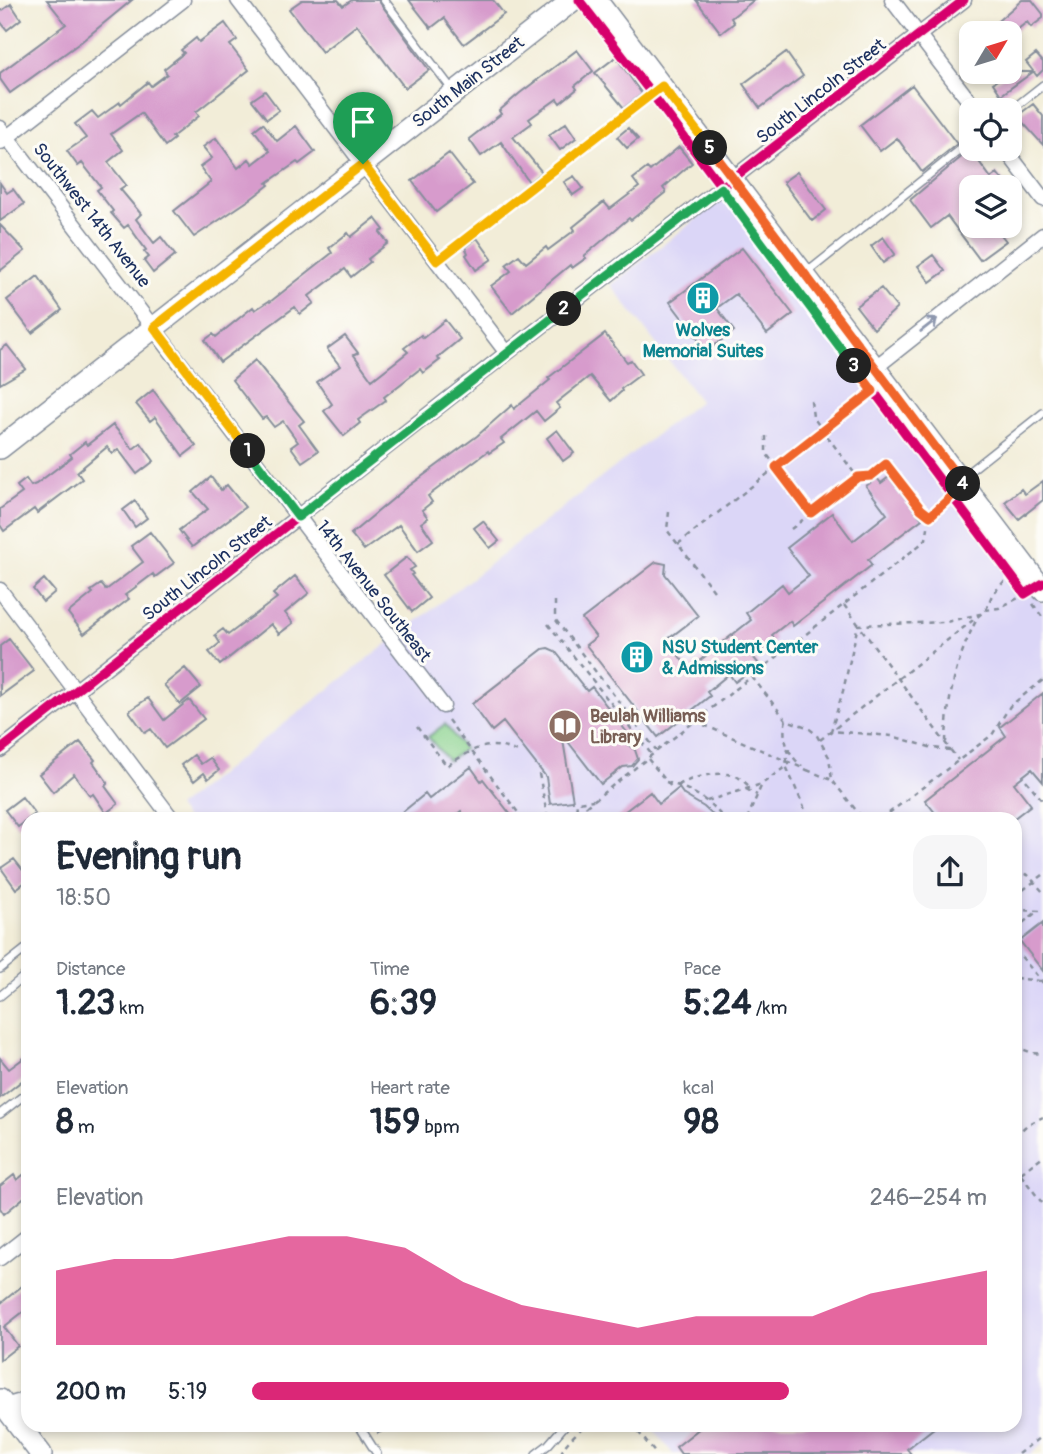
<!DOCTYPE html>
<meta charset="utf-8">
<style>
body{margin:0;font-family:Pangolin,sans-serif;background:#f6f6f7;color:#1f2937;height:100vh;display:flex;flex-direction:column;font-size:26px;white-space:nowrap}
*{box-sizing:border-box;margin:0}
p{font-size:23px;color:#747a83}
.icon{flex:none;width:38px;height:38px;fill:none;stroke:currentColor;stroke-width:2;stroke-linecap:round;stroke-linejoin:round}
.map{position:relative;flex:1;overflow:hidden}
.panel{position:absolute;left:21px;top:812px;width:1001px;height:620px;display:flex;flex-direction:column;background:#fff;border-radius:21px;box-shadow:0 4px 10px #0003}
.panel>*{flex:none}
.needle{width:46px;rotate:52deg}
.buttons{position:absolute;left:959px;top:21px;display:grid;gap:14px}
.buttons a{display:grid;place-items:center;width:63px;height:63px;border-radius:14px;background:#fff;box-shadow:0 4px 10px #0003;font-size:35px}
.pin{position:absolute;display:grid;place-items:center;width:60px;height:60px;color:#fff;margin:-72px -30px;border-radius:50% 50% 50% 0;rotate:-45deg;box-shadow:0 0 7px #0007}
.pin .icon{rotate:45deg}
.km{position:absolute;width:35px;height:35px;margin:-18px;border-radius:50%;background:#222;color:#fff;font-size:19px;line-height:35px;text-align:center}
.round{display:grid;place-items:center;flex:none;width:74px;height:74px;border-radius:21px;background:#f6f6f7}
.overview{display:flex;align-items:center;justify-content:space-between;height:119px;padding:0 35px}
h1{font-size:38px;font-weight:800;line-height:52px}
.stats{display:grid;grid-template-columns:repeat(3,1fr);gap:10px;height:119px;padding:7px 35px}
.stats div{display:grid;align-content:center}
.stats b{font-size:35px;font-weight:800}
.stats small{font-size:19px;font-weight:400}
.stats p{font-size:19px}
.chart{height:196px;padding:14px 35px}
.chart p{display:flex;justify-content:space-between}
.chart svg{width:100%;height:126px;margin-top:7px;fill:#db2777;opacity:.7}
ul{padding:0 35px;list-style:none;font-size:23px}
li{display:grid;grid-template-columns:112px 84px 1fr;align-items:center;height:52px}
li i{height:18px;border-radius:9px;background:#db2777}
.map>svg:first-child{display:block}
</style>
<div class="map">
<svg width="1043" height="1454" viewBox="0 0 1043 1454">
<rect width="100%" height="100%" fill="#fdfcf7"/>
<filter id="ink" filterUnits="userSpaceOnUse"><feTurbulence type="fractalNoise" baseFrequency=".0143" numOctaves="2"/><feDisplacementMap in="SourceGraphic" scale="14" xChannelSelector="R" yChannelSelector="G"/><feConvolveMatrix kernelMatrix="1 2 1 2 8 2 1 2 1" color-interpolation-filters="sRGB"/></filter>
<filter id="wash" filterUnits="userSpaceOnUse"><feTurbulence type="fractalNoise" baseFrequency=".00686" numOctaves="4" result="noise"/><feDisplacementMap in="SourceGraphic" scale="28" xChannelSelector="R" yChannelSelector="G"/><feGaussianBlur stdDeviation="1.57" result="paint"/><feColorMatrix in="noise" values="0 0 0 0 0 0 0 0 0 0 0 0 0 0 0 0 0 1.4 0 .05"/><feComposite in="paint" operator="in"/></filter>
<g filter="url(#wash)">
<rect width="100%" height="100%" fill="#f2edd8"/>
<path fill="#dbd6f7" d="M730 193 1043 604V1444L1031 1454H673L650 1425 1015 1424V819H186L177 807 700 401 611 285Z"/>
<path fill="#88d18d" stroke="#528076" stroke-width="2" d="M445 724 464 749 448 761 428 737Z"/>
<g id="blocks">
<path fill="#d79bcc" d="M47 0H132L81 42 10 93 0 79V73L66 24Z
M302 0H338L343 6 352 0H378L429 70 405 88 357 25 322 52 289 9Z
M409 0H493L504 14 464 44 444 18 431 28Z
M696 0H754L731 18 734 23 721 33Z
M1022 0H1032L1043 14V18L1031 27 1027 22 1013 33H984Z
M11 4 21 19 7 30 0 21V12Z
M225 23 237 40 230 45 249 70 196 112 199 116 172 137 174 139 165 146 141 113 111 134 123 150 108 162 126 185 120 189 141 214 136 219 154 243 161 237 175 255 153 273 144 261 149 257 144 251 146 250 128 225 124 228 111 213 113 211 97 190 101 187 82 163 78 166 67 151 86 138 75 124 92 111 98 118 120 102 121 104 148 82 151 86 167 74 164 69 184 53 181 50 196 38 199 42Z
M577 50 593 71 575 86 577 89 560 103 557 99 529 119 532 123 513 137 542 172 529 182 501 142 481 156 469 139 501 114 499 111 520 93Z
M786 52 803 76 760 108 743 84Z
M1036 54 1043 62V70L1037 76 1026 62Z
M616 57 642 94 624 108 595 73Z
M1008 72H1033L1001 95 993 83Z
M912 85 957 144 922 172 897 138 880 151 860 125Z
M265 91 279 110 267 119 252 100Z
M1033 104 1043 116V145L1017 116Z
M263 123 277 141 296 126 315 152 299 164 297 162 267 183 269 185 252 198 194 237 174 211 211 182 200 167 212 158 203 147 216 138 238 168 249 159 253 164 270 151 254 130Z
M566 123 576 138 560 150 549 135Z
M628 128 638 139 627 148 617 137Z
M679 147 692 163 663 188 666 192 631 220 629 218 584 256 586 258 572 268 570 265 512 313 491 286 511 271 506 265 519 255 526 263 546 247 548 250 575 230 573 227 604 202 610 209 639 187 633 179 647 168 650 171Z
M972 152 991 178 997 173 1008 187H971V226H994L1006 241 980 260 947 216 931 228 910 200 965 154 966 156Z
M449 153 473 184 436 212 412 181Z
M797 172 826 210 812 221 783 182Z
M574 176 583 188 573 195 564 182Z
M0 183 7 193 13 189 24 204 0 221Z
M375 218 384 230 380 232 388 243 368 259 370 262 351 277 345 269 309 296 314 303 300 314 295 307 220 362 205 340 213 334 216 337 253 307 255 310 269 301 270 302 332 253 329 248 348 233 351 237Z
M0 225 25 251 0 271Z
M883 237 895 254 883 263 871 246Z
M477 238 492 259 476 270 466 255 468 253 465 247Z
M742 248 793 314 767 334 736 294 717 308 734 331 707 351 670 302Z
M933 255 945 271 930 282 918 266Z
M38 276 62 310 32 333 7 300Z
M881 288 897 308 874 329 856 306Z
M445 320 460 339 437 358 440 360 423 373 420 369 384 397 386 400 358 420 360 423 344 436 324 411 332 404 317 382 340 366 327 349 345 336 358 353 354 355 372 380 408 352 404 348 421 335 423 338Z
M605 334 627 362 631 360 641 374 621 389 622 391 611 401 590 376 556 403 560 408 544 421 536 411 501 439 504 443 489 453 488 451 428 496 432 502 422 510 428 518 421 523 433 540 418 551 399 525 364 550 351 534 405 489 477 436 512 405 514 409 550 380 548 378Z
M7 345 26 369 0 384V350Z
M255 360 304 421 299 425 318 451 302 462 291 447 298 442 283 421 274 427 266 417 262 419 232 380Z
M153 390 196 446 183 456 155 417 150 421 136 404Z
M113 425 133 449 141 443 154 461 137 474 118 449 112 454 107 447 77 472 82 479 37 513 34 509 4 531 0 525V509L22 493 17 486 26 479 31 486 36 484 72 457 70 454 85 442 87 445Z
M557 430 574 453 563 461 547 438Z
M211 477 221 490 227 485 245 507 192 547 179 530 208 509 193 492Z
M889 477 922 519 868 560 872 565 793 626 790 621 772 635 775 640 753 657 759 664 735 682 729 674 707 692 710 696 658 737 586 645 596 637 582 619 656 562 666 564 665 574 698 616 667 640 689 669 751 620 746 613 782 584 788 592 809 576 787 548 832 513 853 541 887 514 866 486 877 478 881 483Z
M1043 481V500L1019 519 1005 502 1021 489 1025 494Z
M135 501 147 518 135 527 123 510Z
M483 521 499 541 490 548 474 528Z
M150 532 174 563 155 577 153 574 125 595 129 599 84 634 68 613 93 593 91 591 101 584 106 590 143 562 131 546Z
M407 557 415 567 410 570 413 574 411 575 429 598 412 612 384 575Z
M295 576 309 593 285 613 293 623 279 634 271 624 220 665 209 652 220 643 215 635 223 629 228 635 277 598 273 594Z
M44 579 55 592 43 602 33 589Z
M9 639 34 671 0 696V646Z
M548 648 555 651 587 691 592 687 629 735 622 740 635 750 638 759 632 766 623 767 601 784 562 734 573 801 550 804 546 777 503 722 492 731 472 704 543 649Z
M185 668 201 687 180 704 164 685Z
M1043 693V782L1032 769 1014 783 1031 805 1013 819H940L925 800 1006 736 1000 727Z
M148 698 164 720 189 700 204 719 165 748 151 729 145 733 129 711Z
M80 742 95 760 93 762 108 783 105 786 118 804 106 813 93 794 90 796 74 774 53 792 39 774Z
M194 755 201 764 210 758 219 770 208 779 204 773 194 781 181 765Z
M471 767 481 781 483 779 514 819H467L461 811 451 819H394L425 794 429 799Z
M679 788 684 795 704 807 717 819H615L650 792 659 804Z
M22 797 35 814 18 827 5 810Z
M14 859 28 877V880L16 889 1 868Z
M1043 923V971L1020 941Z
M28 1055V1076L0 1098V1058L9 1069Z
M28 1171V1194L4 1214 0 1208V1186L14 1175 17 1180Z
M28 1281V1308L4 1327 18 1346 0 1360V1304Z
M705 1424H939L907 1449 911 1454H681L676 1447Z"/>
</g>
</g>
<g filter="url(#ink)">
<use href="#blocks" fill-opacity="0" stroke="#868e9b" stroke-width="2"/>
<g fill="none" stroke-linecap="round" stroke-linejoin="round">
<defs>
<path id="lane" d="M384 0 454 92
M1010 111 1043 85
M437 261 660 88
M805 274 971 141
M961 478 1043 413
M0 969 28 947
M0 996 28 973
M0 1114 28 1092
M358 1424 377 1454
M536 1454 548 1445 566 1424"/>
<path id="street" d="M238 0 507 353
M892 0 976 110
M0 128 443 706
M1 142 183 0
M1005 149 1043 199
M876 367 1043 235
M0 590 172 819
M0 750 507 353 964 0
M0 1258 28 1236
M5 1406 28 1399"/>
<path id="secondary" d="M596 0 1043 590
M0 448 573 0
M0 1400 41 1454"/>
</defs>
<use href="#lane" stroke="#868e9b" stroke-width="10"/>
<use href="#street" stroke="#868e9b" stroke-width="17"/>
<use href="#secondary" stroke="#868e9b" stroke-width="24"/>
<path stroke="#868e9b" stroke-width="2.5" stroke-dasharray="5 5" stroke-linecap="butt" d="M811 401 813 417 861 482
M766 436V453L811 513
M669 512 667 530 714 591
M791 529 858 477 871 476 886 464 921 509 930 516
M678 544 871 393
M555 601V619L657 751
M1033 604 1043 618
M844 605 958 760
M986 610 992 595 1009 576
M548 624 652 755
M752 677 786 720 807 727 816 734 829 757 832 780 863 819
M448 720 523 819
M786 720C781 737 788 755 802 766
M695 721 807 770
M417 727 447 766C472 749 487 739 518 752
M820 740 986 610 999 608 1024 595
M946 742C947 698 957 656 978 617
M788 748 786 766 809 819
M950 750 933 748 892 736 831 731 843 691 858 625 946 622 980 614
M648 759 672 788
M807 770 832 780
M539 774 548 819
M1026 780 1043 801
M666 782C691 789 708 799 724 819
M678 785C695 777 717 770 736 776 740 778 746 783 750 787
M746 789 757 795
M707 801 762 784 789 764
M302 818 303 819
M570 819 921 544 926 539 930 516 950 497
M578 819 576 814 577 802 593 800
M747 819 762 784
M881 819 992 735 1010 706 1043 680
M1015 871 1028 875 1043 892
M1015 896 1043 875
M1015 910 1043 911
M1015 929 1038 911
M1015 949 1043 983
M1015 978 1040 981
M1015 1046 1032 1053 1043 1054
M1015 1136 1027 1125 1043 1117
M1015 1167 1043 1204
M1021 1173 1043 1156
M632 1424 656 1454
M377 1433 403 1424
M561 1454C565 1441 577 1435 585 1424
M1018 1454 1043 1435"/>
<use href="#lane" stroke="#fff" stroke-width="7"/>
<use href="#street" stroke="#fff" stroke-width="14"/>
<use href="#secondary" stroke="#fff" stroke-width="21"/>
<defs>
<path id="cycleway" d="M579 0 652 94 1025 594 1043 583
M0 750 507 353 964 0"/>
</defs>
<use href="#cycleway" stroke="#fdfcf7" stroke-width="13"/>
<use href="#cycleway" stroke="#d6006c" stroke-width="9"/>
</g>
<defs><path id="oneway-shaft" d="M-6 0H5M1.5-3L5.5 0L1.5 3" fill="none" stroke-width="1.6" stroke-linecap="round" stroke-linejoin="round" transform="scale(1.75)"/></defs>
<use stroke="#8d97ae" href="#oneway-shaft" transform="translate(929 325) rotate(-38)"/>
</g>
<g fill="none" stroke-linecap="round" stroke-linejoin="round" filter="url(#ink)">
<defs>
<path id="split-1" d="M248 451 154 327 363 164"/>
<path id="split-2" d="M248 451 298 517 564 309"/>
<path id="split-3" d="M564 309 721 188 854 366"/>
<path id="split-4" d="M854 366 873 391 776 467 811 513 858 477 871 476 886 464 921 509 930 516 964 485 963 484"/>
<path id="split-5" d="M710 148 963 484"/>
<path id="split-6" d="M363 164 437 261 662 86 710 148"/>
</defs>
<use href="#split-1" stroke="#fff" stroke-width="14"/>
<use href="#split-2" stroke="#fff" stroke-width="14"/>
<use href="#split-3" stroke="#fff" stroke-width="14"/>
<use href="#split-4" stroke="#fff" stroke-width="14"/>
<use href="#split-5" stroke="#fff" stroke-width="14"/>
<use href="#split-6" stroke="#fff" stroke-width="14"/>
<use href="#split-1" stroke="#f5b400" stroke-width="9"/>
<use href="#split-2" stroke="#22a559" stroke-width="9"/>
<use href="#split-3" stroke="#22a559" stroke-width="9"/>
<use href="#split-4" stroke="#f0652b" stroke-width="9"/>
<use href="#split-5" stroke="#f0652b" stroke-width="9"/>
<use href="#split-6" stroke="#f5b400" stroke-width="9"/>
</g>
<defs>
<symbol id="building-disc" viewBox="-11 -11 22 22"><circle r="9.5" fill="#0f9aa8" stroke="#fdfcf7"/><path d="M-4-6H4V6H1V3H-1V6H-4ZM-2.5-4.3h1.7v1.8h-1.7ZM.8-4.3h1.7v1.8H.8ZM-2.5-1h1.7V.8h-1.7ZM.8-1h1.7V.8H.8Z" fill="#fff"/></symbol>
<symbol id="library-disc" viewBox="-11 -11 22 22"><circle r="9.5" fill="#8d6e63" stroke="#fdfcf7"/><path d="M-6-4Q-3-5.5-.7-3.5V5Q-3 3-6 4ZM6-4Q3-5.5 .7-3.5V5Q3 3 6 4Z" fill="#fff"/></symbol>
</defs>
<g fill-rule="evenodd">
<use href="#building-disc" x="684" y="279" width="38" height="38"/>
<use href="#building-disc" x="618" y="638" width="38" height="38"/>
<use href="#library-disc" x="546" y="707" width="38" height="38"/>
</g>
<g text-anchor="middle" stroke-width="6" stroke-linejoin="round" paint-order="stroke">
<g font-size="18" fill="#1b2f5e" stroke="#fdfcf7">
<text transform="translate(468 82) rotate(-38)" y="6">South Main Street</text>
<text transform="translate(821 91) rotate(-38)" y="6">South Lincoln Street</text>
<text transform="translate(92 215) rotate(52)" y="6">Southwest 14th Avenue</text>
<text transform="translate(207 568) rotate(-38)" y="6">South Lincoln Street</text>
<text transform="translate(374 591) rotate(52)" y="6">14th Avenue Southeast</text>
</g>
<g font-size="18" font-weight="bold" fill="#0d838f" stroke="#fdfcf7">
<text x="703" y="336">Wolves<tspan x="703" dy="21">Memorial Suites</tspan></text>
<text x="662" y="653" text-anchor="start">NSU Student Center<tspan x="662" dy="21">&amp; Admissions</tspan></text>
</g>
<g font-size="18" font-weight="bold" fill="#785e54" stroke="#fdfcf7" text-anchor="start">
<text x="590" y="722">Beulah Williams<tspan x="590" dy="21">Library</tspan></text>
</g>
</g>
</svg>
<div class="buttons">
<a><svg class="needle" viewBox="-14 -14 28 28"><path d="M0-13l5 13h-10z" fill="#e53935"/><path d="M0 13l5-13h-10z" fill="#747a83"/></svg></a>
<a><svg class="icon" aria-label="locate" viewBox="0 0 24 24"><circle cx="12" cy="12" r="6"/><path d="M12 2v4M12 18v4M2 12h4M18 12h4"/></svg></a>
<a><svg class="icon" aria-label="layers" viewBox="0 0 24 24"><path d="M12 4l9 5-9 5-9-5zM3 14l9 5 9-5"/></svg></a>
</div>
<div class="pin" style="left:363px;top:164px;background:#1e9e55"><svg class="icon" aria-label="arrive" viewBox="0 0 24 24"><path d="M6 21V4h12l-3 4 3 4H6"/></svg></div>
<b class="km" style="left:248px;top:451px">1</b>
<b class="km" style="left:564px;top:309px">2</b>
<b class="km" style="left:854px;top:366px">3</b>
<b class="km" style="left:963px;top:484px">4</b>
<b class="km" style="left:710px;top:148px">5</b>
<section class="panel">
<div class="overview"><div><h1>Evening run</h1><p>18:50</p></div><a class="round"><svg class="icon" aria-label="share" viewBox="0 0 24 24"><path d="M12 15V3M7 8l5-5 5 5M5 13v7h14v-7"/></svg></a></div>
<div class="stats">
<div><p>Distance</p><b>1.23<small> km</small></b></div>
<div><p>Time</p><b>6:39</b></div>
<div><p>Pace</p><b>5:24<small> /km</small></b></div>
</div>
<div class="stats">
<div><p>Elevation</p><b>8<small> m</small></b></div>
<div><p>Heart rate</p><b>159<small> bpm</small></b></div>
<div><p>kcal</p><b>98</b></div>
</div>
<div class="chart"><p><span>Elevation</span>246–254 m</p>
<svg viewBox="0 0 160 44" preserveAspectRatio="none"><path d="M0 44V18L10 14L20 14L30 10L40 6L50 6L60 10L70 22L80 30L90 34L100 38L110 34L120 34L130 34L140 26L150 22L160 18V44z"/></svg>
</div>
<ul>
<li><b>200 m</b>5:19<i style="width:73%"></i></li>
</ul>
</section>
</div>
